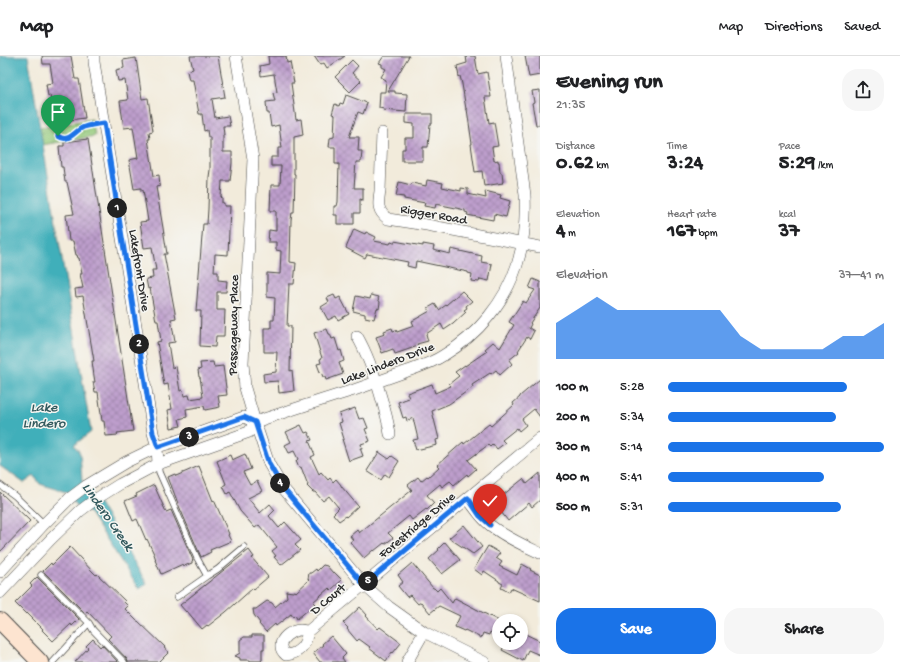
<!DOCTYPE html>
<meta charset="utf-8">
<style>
body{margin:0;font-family:"Gochi Hand",sans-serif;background:#f6f6f6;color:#202124;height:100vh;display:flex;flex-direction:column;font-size:15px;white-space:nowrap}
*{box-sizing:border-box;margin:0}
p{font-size:13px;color:#757577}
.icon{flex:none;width:22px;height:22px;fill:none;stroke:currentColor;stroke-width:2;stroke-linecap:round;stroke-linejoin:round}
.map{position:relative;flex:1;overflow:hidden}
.side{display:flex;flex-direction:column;background:#fff;width:360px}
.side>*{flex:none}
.tools{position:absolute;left:492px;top:558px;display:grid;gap:8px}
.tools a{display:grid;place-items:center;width:36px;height:36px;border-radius:50%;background:#fff;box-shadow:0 2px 6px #0003;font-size:20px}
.pin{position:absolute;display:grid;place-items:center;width:34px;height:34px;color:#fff;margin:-41px -17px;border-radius:50% 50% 50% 0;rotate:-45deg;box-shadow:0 0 4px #0007}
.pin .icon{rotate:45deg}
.km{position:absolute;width:20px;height:20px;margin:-10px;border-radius:50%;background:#222;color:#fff;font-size:11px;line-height:20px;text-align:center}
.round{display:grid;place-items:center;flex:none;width:42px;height:42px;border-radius:16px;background:#f6f6f6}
.headline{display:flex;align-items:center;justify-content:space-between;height:68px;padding:0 16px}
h1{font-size:22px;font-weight:800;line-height:30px}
.metrics{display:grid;grid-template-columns:repeat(3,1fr);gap:6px;height:68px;padding:4px 16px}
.metrics div{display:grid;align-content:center}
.metrics b{font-size:20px;font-weight:800}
.metrics small{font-size:11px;font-weight:400}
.metrics p{font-size:11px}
.chart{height:112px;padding:8px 16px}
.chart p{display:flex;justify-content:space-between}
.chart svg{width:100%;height:72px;margin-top:4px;fill:#1a73e8;opacity:.7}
.cta{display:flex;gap:8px;margin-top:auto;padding:8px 16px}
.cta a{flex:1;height:46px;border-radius:16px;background:#1a73e8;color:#fff;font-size:16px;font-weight:800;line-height:46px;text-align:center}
.cta a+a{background:#f6f6f6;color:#202124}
ul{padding:0 16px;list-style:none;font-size:13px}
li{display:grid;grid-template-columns:64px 48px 1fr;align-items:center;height:30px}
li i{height:10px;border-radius:5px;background:#1a73e8}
header{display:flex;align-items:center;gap:24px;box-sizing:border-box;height:56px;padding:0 20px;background:#fff;border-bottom:1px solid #e0e0e0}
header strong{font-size:19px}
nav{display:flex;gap:22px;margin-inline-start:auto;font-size:14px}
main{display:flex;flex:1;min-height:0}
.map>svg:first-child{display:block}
</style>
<header>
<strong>Map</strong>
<nav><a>Map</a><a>Directions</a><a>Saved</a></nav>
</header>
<main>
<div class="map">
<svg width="540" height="606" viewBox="0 0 540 606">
<defs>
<pattern id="park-crowns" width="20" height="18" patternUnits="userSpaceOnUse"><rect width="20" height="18" fill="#96cb7d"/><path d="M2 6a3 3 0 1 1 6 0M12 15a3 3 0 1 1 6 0" fill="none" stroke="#81ae6c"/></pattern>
<pattern id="building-cross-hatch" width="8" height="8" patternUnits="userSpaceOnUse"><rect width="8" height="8" fill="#bd9ecc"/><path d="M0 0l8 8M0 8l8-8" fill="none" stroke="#9a81a6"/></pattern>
</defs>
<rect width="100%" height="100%" fill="#f6f6f2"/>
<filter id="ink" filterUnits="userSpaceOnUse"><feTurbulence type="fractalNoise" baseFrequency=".025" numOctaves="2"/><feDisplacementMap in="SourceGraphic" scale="8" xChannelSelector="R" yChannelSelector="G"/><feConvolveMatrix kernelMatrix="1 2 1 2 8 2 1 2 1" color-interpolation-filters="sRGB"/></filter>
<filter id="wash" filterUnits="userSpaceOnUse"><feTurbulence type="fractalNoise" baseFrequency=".012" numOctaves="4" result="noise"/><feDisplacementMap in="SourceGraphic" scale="16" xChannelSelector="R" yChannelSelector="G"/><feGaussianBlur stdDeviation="0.9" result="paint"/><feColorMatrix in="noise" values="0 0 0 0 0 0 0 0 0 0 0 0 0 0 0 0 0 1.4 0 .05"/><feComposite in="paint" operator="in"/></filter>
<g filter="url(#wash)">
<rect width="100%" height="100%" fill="#f2ebdb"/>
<path fill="url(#park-crowns)" stroke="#607b54" d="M92 63 95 80 42 89 39 72Z"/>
<path fill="#40afba" stroke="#366d72" d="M0 0H28L91 376 74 389 80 397 82 425 100 449 147 528 139 533 90 457 77 451 66 436 40 428 34 420 24 427 0 410Z"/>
<g id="blocks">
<path fill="url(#building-cross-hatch)" d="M42 0H71L75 23H79L85 62 69 64 70 66 59 68 56 52 52 53 50 39 48 40 46 28 53 27 50 8H43Z
M190 0H218L225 41 212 43 215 62 228 60 230 70H223L224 79H223V96H232V107L230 125H222L221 141 222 142V147H224V150H230L228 199 215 198 214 216H218V224L227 225 226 236H217V254H225L224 280H216L215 291 200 290 201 255H196L203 168H207L208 153 209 121 210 114V81H208L207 74 204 75 202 58H199L193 24H189L187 15 193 13Z
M268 0H286L287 7 290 6 294 27H291L296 64 301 63 303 79 294 81V118H295L294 156H292L291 164 290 206 296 207 294 228H289L287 270H291L290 315 292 314 294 335 279 337 278 325 264 326 263 318 276 316 277 296H264V272H271V264H274L275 242 267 241V217L280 218 281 195 276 194V186H268L269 174 276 175V155H270L271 129H280L281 110H271V101H278V92H282L279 69 271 71 269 57H267L266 46 275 45 273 37 277 36 274 18 261 20 260 10 269 8Z
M314 0H345L327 12 324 7 320 9Z
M384 0H409L388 35H395V37L407 38 406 56 383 54 384 53 379 52 380 36H385L386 24 381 21 386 13 382 11V8L379 7Z
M466 0H475L478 18 487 16 491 41H485L489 67 494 66 498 90 492 91 494 105 498 104V106H499L500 116 502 117 503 126H502L503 127 484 130 482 115 475 116 471 88H472L467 53H466L465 47 462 28 460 20 459 21 457 10 467 7Z
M525 0H540V19L529 21Z
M136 2 142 43 148 42 153 75 149 76 150 83H148L154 120 159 119 160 130 156 131 163 172 167 198H164L176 262 171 263 175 286 168 287 172 312 176 311 180 335 183 334 184 340 189 339 190 343 203 341 200 321H199L198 314 201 313 200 307 213 306 214 311 223 310 227 339 218 340 220 351 205 354 204 350 186 353 187 361 179 363 181 370 171 372 168 354 172 353 168 328 164 329 157 286 161 285 158 265H156L150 232 148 233 146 223 153 222 152 214H156L152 191 144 192 140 166 148 165 143 134 141 135V132L134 133 129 104 138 102 135 83 133 71 124 72 120 45 128 44 125 24 118 25 116 14 124 12 123 4Z
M352 4 358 10 352 17 361 25 350 36 335 21Z
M540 34V69H536L532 47 534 46 532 35Z
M346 39 367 47 363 58 358 56 349 81H359L358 95H362L361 106H356L354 132H363V144L360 143V157H354V168H337V159H334V150H337L338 146 339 108H335V91H329L330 82 334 81 335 59 332 58 335 48 339 50 340 47 343 48Z
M406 58H432V68H430L428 91H423V105H402V93H405V82H414V68L406 67Z
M88 83 133 375 117 377 118 379 106 380 104 365H102L98 336H95L93 326H95L94 320 92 305H94L83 240 76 241 75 233 83 232 80 218H82L79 202H78L77 199H76L73 185H69L66 159 74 158 67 126H65L63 111H61L59 90H64V86Z
M427 124 443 127 442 131 461 135V132L468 133V138L486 142 485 135 501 139 500 142 510 145 506 161 494 158 493 164 467 159 468 157 465 156V154L456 152 436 148 435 152 424 150 425 147 404 143V141L396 140 399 126 411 129 412 127 426 130Z
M354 173 365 178 366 176 376 181 374 185 390 188 391 186 394 187V185L423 190V188L434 190 433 194 450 198 451 193 482 200 481 206 492 208 489 225 480 223 479 226 471 225 472 218 468 217V216L416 205 415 212 407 210 408 206 367 198 365 202 346 192Z
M533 223 540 226V252L530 267 531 268 529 272 534 275 530 283 527 281 518 295 519 296 509 304 512 308 500 319 496 314 491 318 490 317 472 329 473 331 449 348 432 355 439 383 436 384 437 389 416 394 413 384 418 383 413 362 407 365 406 361 403 362 398 346 409 342 407 337 432 328 435 337 451 330 449 328 459 320 455 316 465 309V310L487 295 485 293 493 286 500 292 514 269 509 266 523 245 526 247 535 234 529 232Z
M462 235 472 245 466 250 467 252 464 254 466 256 453 268 444 274 441 268 426 278 428 285 417 288 418 290 395 298 393 293 382 297 376 281 385 278 384 275 392 272 393 275 396 274 397 276 414 270 412 265 416 263 430 255 428 252 435 248 439 254 446 249Z
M334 239 336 243 340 241 349 258 338 264 336 260 328 264 321 251 329 246 327 242Z
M371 239 379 241 378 243 380 246 379 253 377 252 374 263 365 261V258L353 255 356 240 370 243Z
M327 273 329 278H330L332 283 335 282 339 295 341 294 344 305 339 307 343 318 326 324 325 321H323L321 316H320L317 308 321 307 320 303 322 302 314 277Z
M540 323V361L534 353 522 363 526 369 519 375 517 372 502 384 505 387 497 393 493 388 490 391 488 389 468 404 476 413 468 420 467 418 454 429 450 425 442 431 440 428 427 439 434 447 427 454 426 453 412 464 409 460 388 477 393 482 385 488 384 487 374 495 373 494 364 502 350 486 353 484 350 480 357 474 359 477 412 434 408 429 418 421 421 425 427 420 428 421 439 411 437 409 463 386 464 388 489 368 491 370 514 349 513 347 520 341V340Z
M355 352 359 363 364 362 368 372 365 373 370 385 361 388 362 392H360L363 400 349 405 342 383H344L339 367 342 366 339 358Z
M301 369 305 377 308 376 312 384 309 385 315 399 311 401 319 418 321 416 328 424 330 422 333 426 336 423 341 429V430L358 450 346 461V460L339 465 333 458 339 452 338 451 329 440 323 445 315 436H313L307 430 308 429 301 411 299 412 296 405 298 403 294 395 289 397 285 389 291 386 286 376Z
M379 396 389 403 392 400 399 405 389 421 385 418 381 424 367 415Z
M245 398 251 413 243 416 250 429 257 425 262 435 248 442 260 457 270 448 275 454 269 460 279 472 285 466 301 484 295 489 300 494 281 509 274 501 276 500 272 495 277 491 259 469 255 472 240 455 230 436 227 438 223 430 226 428 217 405 230 399 232 404Z
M199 410 213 445 214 444 229 478 228 479 231 485 210 494 211 496 201 501 179 450 168 421 175 418 176 420Z
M540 417V444L532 451 529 447 508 465 498 452 502 449 498 443 523 423 527 428Z
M154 429 166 456 171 454 193 504 192 505V507L184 510 183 508 161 518 155 504H156L154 498 147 483 146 484 137 463 133 465 125 445 137 440 136 438Z
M0 436 30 465 0 496Z
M464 469 482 491 473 498 449 482Z
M445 486 460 504 442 518 429 503 439 494 438 493Z
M488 490 500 497 496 502 502 506 499 510 517 519 522 508 531 513 530 514 540 519V545L511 532 509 536 501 532 503 528 499 526V525L484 515 482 519 474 513Z
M70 491 92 515 96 519 97 518 125 545 124 546 128 550 125 553 137 565H138L165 591 164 592 169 596 159 606H128L127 603 108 583 111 580 87 555 85 557 43 515 51 507 52 509Z
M249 494 254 501 252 502 268 521 254 533 253 532 226 556 208 570 207 569 202 573 187 555 186 556 180 549Z
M412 507 433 532H434L437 535 440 532 452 547 455 542 499 565V580L490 576 489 579 483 577 481 582 465 574 464 575 455 571 460 560 439 550 430 557 421 546 418 548 410 539 407 541 398 530 403 526 398 519Z
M323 509 327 510 333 517 334 516 342 524 331 534 329 532 313 546 315 548 297 563 295 559 293 561 291 558 276 570 275 568 266 576 259 568 260 567 254 559 253 553H256L267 545 272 547 275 551 287 541 286 535 293 536 295 535 296 536 309 524 308 523 309 517H311L316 513 317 515Z
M37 521 79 563 72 570 71 568 53 585 42 574 43 573 27 557 26 558 15 547 32 530 30 528Z
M360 551 367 559 366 560 378 573 380 571 401 587 393 597 392 596 386 605 369 592 370 591 359 583 357 585 347 573 348 572 343 567Z
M521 576 540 585V599L528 594 523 605 502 594 506 587H521Z
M252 579H264V593H262V604L261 605H250V604H240V602L235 600 240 597V584L244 581H252Z
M331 580 346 598 342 602 345 606H320L313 597 323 589 322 588Z
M93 583 100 591 102 589 118 606H75L88 592 86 590Z"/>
</g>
</g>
<g filter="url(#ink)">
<use href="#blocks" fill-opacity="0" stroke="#494845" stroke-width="1"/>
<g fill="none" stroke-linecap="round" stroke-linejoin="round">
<defs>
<path id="lane" d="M158 408 159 416 197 502 207 520
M0 429 15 440 44 468
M41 519 89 567 93 574 124 606
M177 541 207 520 218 513 244 491
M53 606 89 567"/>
<path id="street" d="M94 0V6L153 377 157 391 158 408
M236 0 253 103 243 307 245 332 255 366 269 408 283 432 364 529 389 551 424 576 484 606
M382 77 380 135C378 148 377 155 388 163L427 169 540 191
M357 280C368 299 375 320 381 341 385 354 388 365 390 378
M468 443C475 452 481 462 490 469 505 481 523 489 540 497
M0 516 44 468 70 442 86 430 126 406 157 391 174 386 244 361 255 366C288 355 321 344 354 334 371 328 388 322 405 316 419 311 432 307 444 299 478 279 505 246 517 209 524 187 526 162 525 139L506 0
M0 537 51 483 80 455 96 443 120 428 158 408 249 376 255 366
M307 576C296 568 270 586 286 599 298 598 307 589 307 576L540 382
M407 606 424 576"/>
<path id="secondary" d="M0 565 40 606"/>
</defs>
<use href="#lane" stroke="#494845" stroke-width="7"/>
<use href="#street" stroke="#494845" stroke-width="12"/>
<use href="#secondary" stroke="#494845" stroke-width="18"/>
<path stroke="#494845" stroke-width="1.5" stroke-dasharray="3 3" stroke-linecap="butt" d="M55 73C57 84 66 86 74 78 76 77 77 75 79 73 83 70 89 70 94 69"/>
<use href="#lane" stroke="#fff" stroke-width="5.5"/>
<use href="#street" stroke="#fff" stroke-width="11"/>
<use href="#secondary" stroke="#fde4d0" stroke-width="16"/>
</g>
</g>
<g fill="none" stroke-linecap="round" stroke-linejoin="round" filter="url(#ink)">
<defs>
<path id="route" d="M58 80C69 88 75 74 84 71 90 69 97 68 104 67L153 377 158 391 244 361 255 366 269 408 283 432 364 529 468 442 480 460 490 469"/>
</defs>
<use href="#route" stroke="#fff" stroke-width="8"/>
<use href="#route" stroke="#1a73e8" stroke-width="5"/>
</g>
<g text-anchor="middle" stroke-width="3" stroke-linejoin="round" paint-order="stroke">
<g font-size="13" fill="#2b2b2b" stroke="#f6f6f2">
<text transform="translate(434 157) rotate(10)" y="5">Rigger Road</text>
<text transform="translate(141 214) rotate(81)" y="5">Lakefront Drive</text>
<text transform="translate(232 269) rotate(-89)" y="5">Passageway Place</text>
<text transform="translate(387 306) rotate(-21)" y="5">Lake Lindero Drive</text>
<text transform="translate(416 468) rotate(-40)" y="5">Forestridge Drive</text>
<text transform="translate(327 542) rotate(-40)" y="5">D Court</text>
</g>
<g font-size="14" font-style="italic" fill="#32595d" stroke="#f6f6f2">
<text x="44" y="355">Lake<tspan x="44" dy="16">Lindero</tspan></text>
<text transform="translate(109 460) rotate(55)" y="5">Lindero Creek</text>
</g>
</g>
</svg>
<div class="tools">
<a><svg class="icon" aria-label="locate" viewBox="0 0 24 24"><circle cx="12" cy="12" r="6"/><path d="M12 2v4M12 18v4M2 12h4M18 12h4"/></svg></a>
</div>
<div class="pin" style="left:58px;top:80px;background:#1e9e55"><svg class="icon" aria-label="arrive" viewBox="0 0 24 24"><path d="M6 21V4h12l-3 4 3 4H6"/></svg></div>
<div class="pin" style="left:490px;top:469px;background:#d93025"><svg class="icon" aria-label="check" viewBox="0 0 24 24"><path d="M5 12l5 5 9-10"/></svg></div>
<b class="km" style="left:117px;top:152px">1</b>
<b class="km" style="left:139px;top:288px">2</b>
<b class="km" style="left:189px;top:381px">3</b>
<b class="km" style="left:280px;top:427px">4</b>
<b class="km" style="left:368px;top:525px">5</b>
</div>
<section class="side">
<div class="headline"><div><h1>Evening run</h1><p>21:35</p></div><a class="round"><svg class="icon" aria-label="share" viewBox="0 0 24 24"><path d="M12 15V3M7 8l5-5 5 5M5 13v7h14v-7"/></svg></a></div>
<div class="metrics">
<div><p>Distance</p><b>0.62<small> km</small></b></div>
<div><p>Time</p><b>3:24</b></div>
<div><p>Pace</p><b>5:29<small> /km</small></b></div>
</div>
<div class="metrics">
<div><p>Elevation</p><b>4<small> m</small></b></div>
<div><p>Heart rate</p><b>167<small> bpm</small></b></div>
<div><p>kcal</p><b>37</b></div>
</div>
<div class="chart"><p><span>Elevation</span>37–41 m</p>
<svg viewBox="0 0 160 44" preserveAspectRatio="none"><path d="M0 44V22L10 14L20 6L30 14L40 14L50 14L60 14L70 14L80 14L90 30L100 38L110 38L120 38L130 38L140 30L150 30L160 22V44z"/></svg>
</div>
<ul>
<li><b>100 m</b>5:28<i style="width:83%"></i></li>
<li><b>200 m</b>5:34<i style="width:78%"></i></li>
<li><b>300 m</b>5:14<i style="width:100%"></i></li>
<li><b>400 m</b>5:41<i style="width:72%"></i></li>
<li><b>500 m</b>5:31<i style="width:80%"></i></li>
</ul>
<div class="cta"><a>Save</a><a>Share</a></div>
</section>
</main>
